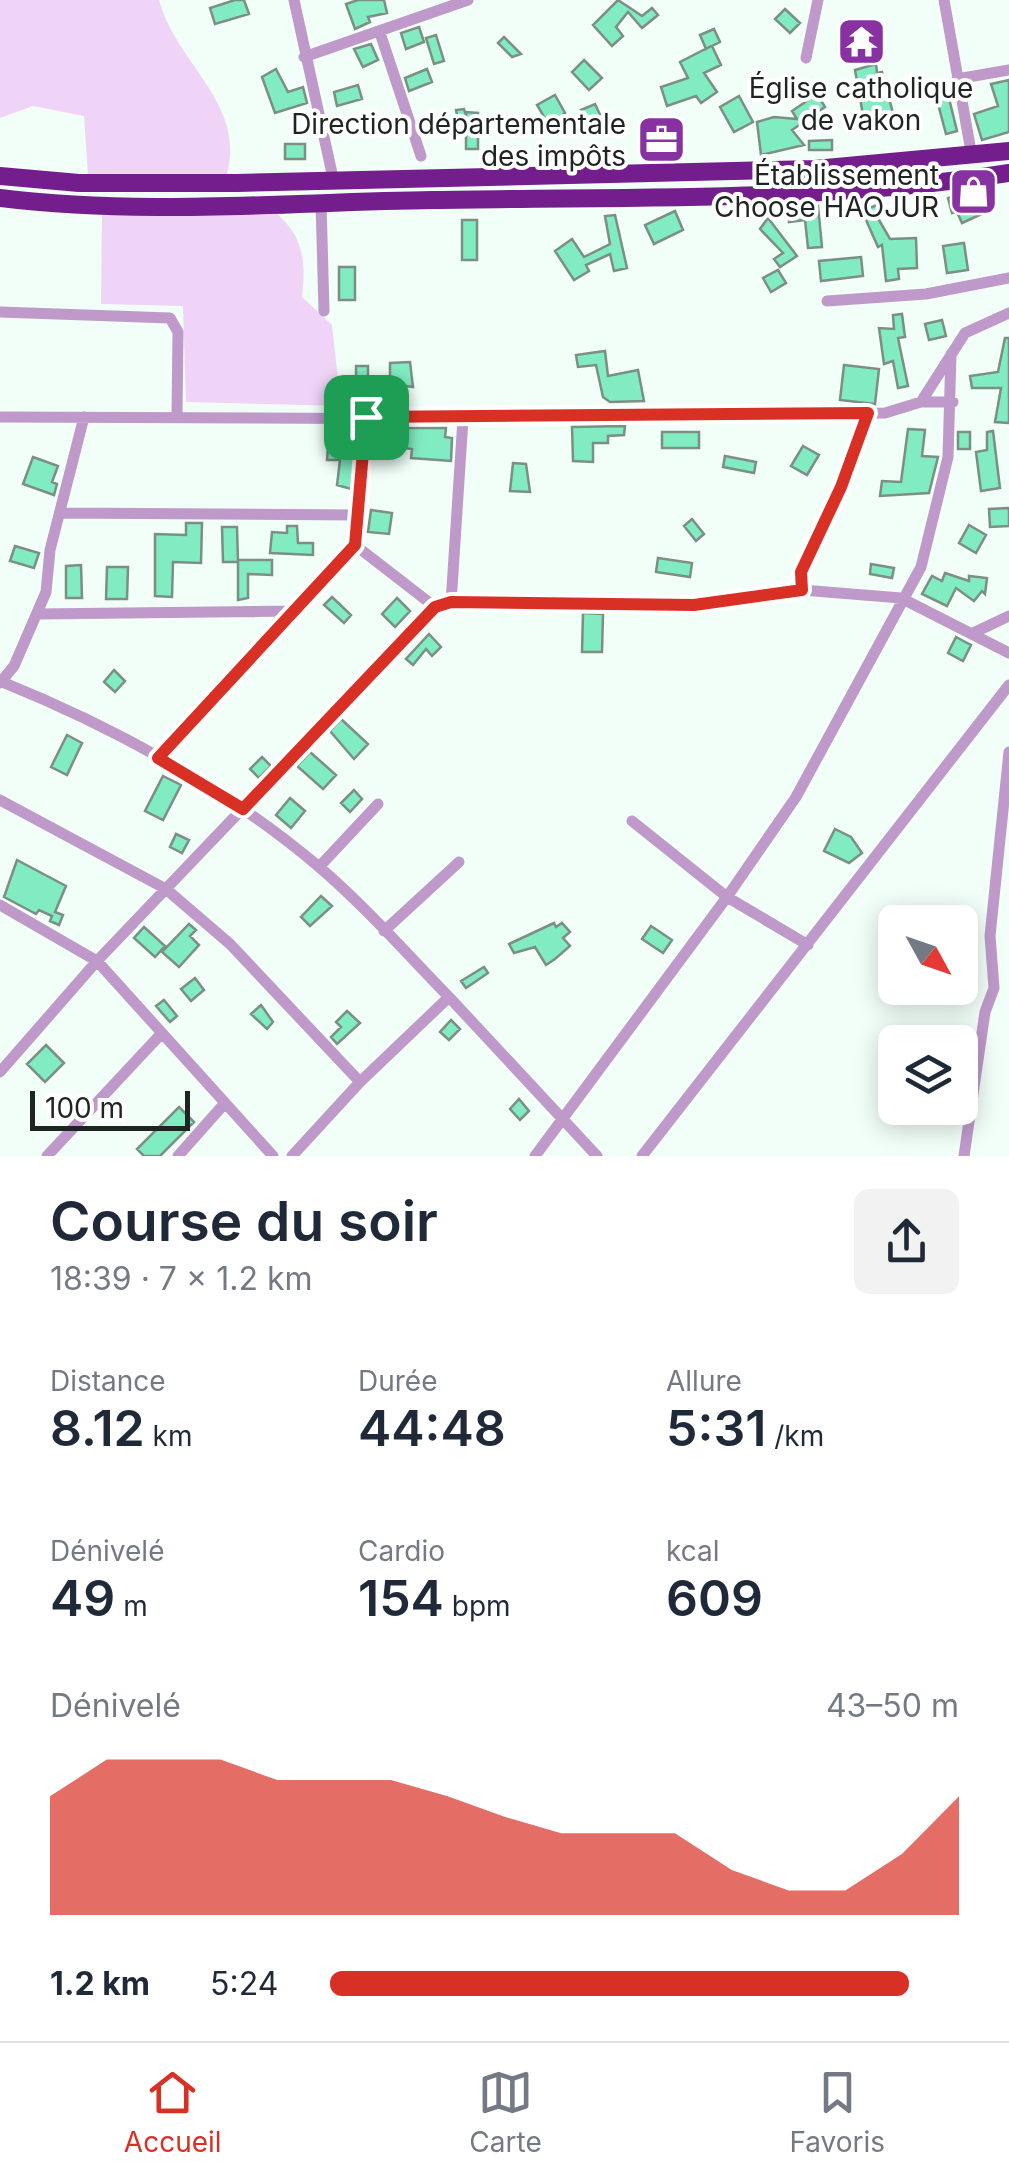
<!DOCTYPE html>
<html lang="fr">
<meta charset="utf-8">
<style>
body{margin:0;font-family:Inter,sans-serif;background:#f2f2f3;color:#1f2937;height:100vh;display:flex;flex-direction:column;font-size:38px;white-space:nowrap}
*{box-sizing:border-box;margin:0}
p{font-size:32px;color:#747a83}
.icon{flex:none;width:55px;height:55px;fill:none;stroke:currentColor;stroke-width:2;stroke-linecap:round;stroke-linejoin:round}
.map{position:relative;height:1156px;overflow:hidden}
.drawer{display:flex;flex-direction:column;background:#fff;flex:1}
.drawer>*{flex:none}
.needle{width:65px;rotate:130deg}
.buttons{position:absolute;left:878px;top:905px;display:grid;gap:20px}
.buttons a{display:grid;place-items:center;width:100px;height:100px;border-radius:15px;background:#fff;box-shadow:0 5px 25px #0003;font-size:50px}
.scale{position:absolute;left:30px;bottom:25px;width:160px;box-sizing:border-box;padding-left:10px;border:5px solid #1d2421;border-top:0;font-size:28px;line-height:35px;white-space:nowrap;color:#1d2421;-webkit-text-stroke:8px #fff;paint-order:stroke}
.pin{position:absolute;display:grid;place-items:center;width:85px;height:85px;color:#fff;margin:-42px;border-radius:20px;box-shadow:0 5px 15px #0006}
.round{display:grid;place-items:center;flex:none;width:105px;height:105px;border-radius:15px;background:#f2f2f3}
.headline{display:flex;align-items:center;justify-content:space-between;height:170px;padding:0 50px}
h1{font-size:55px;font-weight:600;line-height:75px}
.stats{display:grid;grid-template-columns:repeat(3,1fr);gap:15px;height:170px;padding:10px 50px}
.stats div{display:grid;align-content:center}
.stats b{font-size:50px;font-weight:600}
.stats small{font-size:28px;font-weight:400}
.stats p{font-size:28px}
.chart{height:280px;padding:20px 50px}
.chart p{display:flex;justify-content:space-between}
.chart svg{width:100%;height:180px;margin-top:10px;fill:#d93025;opacity:.7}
ul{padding:0 50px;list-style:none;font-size:32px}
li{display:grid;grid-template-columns:160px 120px 1fr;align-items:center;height:75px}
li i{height:25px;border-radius:12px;background:#d93025}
.menu{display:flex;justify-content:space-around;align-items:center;height:140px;border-top:2px solid #e0e1e3;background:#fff;font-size:28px;color:#747a83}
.menu a{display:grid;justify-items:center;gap:5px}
.menu .current{color:#d93025}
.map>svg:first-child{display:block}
</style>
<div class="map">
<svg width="1009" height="1156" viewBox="0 0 1009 1156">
<rect width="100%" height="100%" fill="#f2fef8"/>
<path fill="#efd4f8" d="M0 0H159C177 67 254 108 223 185L89 189 84 116 33 106 0 118Z
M275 212C304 236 306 262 302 297L332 325 341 406 186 402 183 306 101 304 102 215Z"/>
<path fill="#81ecc1" stroke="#7b8f85" stroke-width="2.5" d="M235 0H244L249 14 215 24 210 8Z
M358 0H384L387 13 368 17 370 22 355 29 346 4Z
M618 0 642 16 652 8 658 15 642 28 628 12 616 27 623 36 612 46 593 25Z
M785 9 800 23 790 33 775 19Z
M419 27 424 42 406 49 401 33Z
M714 29 720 42 712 46 721 65 704 73 717 92 701 103 696 96 667 106 661 87 688 78 680 62 711 46 706 49 700 35Z
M436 35 444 61 434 64 426 38Z
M504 37 521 54 512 57 498 43Z
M371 44 378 60 363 67 354 49Z
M584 60 602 78 589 90 572 72Z
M876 64 877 73 882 72 893 113 864 121 855 70Z
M276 69 288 92 303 87 307 103 275 113 262 77Z
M427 69 432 82 409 91 405 78Z
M1009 80V132L982 140 974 114 998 106 991 84Z
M358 85 362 99 337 106 334 92Z
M946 86 957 131 946 134 934 89Z
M817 94 825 107 792 130 804 145 761 155 757 122 774 117 797 119 792 111Z
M555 95 565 113 550 127 537 105Z
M739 96 753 122 734 132 720 107Z
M595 104 603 121 589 127 581 110Z
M464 109 466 116V112L478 113V149H466V119L458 120 456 110Z
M678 133 680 155 655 157 653 135Z
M832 140V150H809V141Z
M285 144H305V159H285Z
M965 193 968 206 982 201 986 212 962 223 957 212 952 213 948 198Z
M877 205 879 220 890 239 916 238 917 268 898 269 899 279 886 281 882 245 878 247 862 211Z
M818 206 822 247 808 248 805 220 789 222 788 209Z
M675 211 683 230 654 244 645 225Z
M615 215 627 268 614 271 610 254 586 265 589 271 574 280 555 251 572 239 584 257 610 244 605 216Z
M768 218 797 256 780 267 774 259 783 253 760 229Z
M462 220H477V260H462Z
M964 243 968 270 947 273 943 246Z
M861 257 863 276 821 281 819 261Z
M339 267H355V300H339Z
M778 270 786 283 771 292 763 278Z
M902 314 905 337 898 338 908 386 898 388 893 361 884 364 879 328 894 329 893 315Z
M942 320 946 336 929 340 925 324Z
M1005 338H1009V423L995 422 1001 388H972L970 376 998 372Z
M605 351 608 376 638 370 644 401 610 402 603 397 596 365 578 367 576 355Z
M410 362 413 387 406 386 405 399 356 402V366H368V379L390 381V363Z
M844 365 879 369 875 404 840 400Z
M625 426 624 435 608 436V443H593V462L573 461 572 427Z
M408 428H446L445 437 452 438 451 461 411 458 412 449 374 444 375 431 407 433Z
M908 429 925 430 922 456 938 457 929 493 880 496 882 481 901 482Z
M993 431 1000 488 981 491 976 452 987 450V432Z
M662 432H699V448H662Z
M958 432H970V449H958Z
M328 446 355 447 351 489 337 485 340 460H327Z
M803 446 819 455 807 475 791 466Z
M725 456 756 462 754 473 723 467Z
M33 457 58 466 52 482 57 484 54 495 23 484Z
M513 463 526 464 530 492 510 491Z
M1009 508V526L990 527 989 509Z
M371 510 392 513 389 534 368 532Z
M692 519 704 534 696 541 684 526Z
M186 523H202L201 563 173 562 172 597 155 596V534L186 535Z
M969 525 986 535 976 553 959 543Z
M287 526H297L298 543H313V555L270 553 272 532 287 533Z
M222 527H237L238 562H223Z
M15 546 39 553 34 568 10 561Z
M658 558 692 563 690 577 656 572Z
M238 560H272V575L248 574V598L238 600Z
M871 564 894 568 892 578 870 574Z
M81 565 82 598H66V566Z
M107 567H128L127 599H106Z
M945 573 969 581V576L987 578 985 594 982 591 974 601 956 588 947 606 922 594 932 576 942 581Z
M332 597 351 615 344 623 324 605Z
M397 598 410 611 395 627 382 614Z
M583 613 603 614 602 652H582Z
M429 634 441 647 432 656 426 649 413 665 406 659Z
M956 637 971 645 963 661 948 653Z
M114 670 125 681 115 692 104 682Z
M341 719 368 744 354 759 330 731Z
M67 735 82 743 67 775 51 767Z
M310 752 336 775 323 789 297 766Z
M262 757 271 766 259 778 250 769Z
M163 776 181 785 163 820 145 811Z
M354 790 362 799 350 812 341 803Z
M290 798 305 811 291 828 276 815Z
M835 829 851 837 862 853 849 863 824 851Z
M176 834 189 840 182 853 170 847Z
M17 860 66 886 55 912 63 915 59 925 50 921 52 916 39 910 36 914 4 897Z
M321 896 332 906 310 926 301 917Z
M554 923 556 927 562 923 570 932 563 938 570 946 555 959 546 965 535 947 514 953 509 944Z
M189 924 196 930 190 936 199 945 179 967 162 952Z
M651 926 672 940 663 953 642 939Z
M144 927 165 946 155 957 134 938Z
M484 967 488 973 466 988 461 981Z
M195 978 204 990 191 1001 181 989Z
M164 1000 177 1016 170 1022 156 1006Z
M261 1005 273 1022 267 1029 251 1014Z
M347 1011 360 1023 337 1044 331 1037 341 1027 336 1022Z
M451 1020 460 1029 449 1040 440 1032Z
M46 1045 64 1063 45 1082 27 1064Z
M519 1099 529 1111 520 1120 510 1109Z
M179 1107 194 1122 160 1156H144L137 1149Z"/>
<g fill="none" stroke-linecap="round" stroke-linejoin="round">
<path stroke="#be99ca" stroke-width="11" d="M294 0 333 178
M944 0 972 157
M380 33 421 156
M304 57 468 0
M806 58 818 0
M957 79 1009 70
M321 202 324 311
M827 301 926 294 1009 278
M0 312 170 318 178 332 177 414
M921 402 965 333 1009 313
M0 417 463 419 885 413 921 402H953
M62 513 358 515
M355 545 435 607
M802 590 801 572 841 487 868 413
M451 603 463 419
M38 614 294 611
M971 634 1009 616
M0 681C112 726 226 788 318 866 365 906 406 953 449 997L360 1082 292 1156
M0 683 14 666 46 592 50 550 84 417
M158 758 355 545 367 417
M0 800 166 889 230 944 360 1082
M632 821 727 897 808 945
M319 867 378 804
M0 905 97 961 273 1156
M384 931 459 862
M449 997 597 1156
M0 1072 97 961 435 607 451 603 694 605 802 590 901 598 1009 653
M47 1156 162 1033
M178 1156 225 1103
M535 1156 727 897 796 797 921 567 948 457 951 354
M642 1156 1009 685
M964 1156 985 1012 994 988 990 936 1009 752"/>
<path stroke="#741d8c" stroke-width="18" d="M0 176 79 183H237L815 169 1009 151
M0 198C142 216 290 202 433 200 625 196 819 203 1009 173"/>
</g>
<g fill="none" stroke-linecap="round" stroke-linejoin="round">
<defs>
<path id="route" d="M868 413 841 487 801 572 802 590 694 605 451 602 435 607 243 809 158 758 355 545 366 417Z"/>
</defs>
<use href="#route" stroke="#fff" stroke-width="20"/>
<use href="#route" stroke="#d93025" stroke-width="12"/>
</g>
<defs>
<symbol id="temple-square" viewBox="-11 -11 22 22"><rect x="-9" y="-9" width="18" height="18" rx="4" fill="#8732a0" stroke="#fff"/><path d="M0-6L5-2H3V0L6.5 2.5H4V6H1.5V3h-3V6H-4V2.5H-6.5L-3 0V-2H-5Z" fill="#fff"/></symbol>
<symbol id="office-square" viewBox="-11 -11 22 22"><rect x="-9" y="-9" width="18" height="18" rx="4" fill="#8732a0" stroke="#fff"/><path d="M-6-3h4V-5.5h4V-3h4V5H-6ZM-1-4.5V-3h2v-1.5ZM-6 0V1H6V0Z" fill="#fff"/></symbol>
<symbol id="shop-square" viewBox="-11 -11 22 22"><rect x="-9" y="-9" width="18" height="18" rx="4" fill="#8732a0" stroke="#fff"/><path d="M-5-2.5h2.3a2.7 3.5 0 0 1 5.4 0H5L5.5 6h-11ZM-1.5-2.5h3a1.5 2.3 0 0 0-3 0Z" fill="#fff"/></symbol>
</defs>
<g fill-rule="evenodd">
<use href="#temple-square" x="834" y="14" width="55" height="55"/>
<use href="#office-square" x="634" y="112" width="55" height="55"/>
<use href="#shop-square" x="946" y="164" width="55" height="55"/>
</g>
<g text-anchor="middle" stroke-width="8" stroke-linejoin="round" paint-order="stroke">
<g font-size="28" fill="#1d2421" stroke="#fff" text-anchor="end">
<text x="861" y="98" text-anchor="middle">Église catholique<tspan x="861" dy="32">de vakon</tspan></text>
<text x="626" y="134">Direction départementale<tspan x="626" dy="32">des impôts</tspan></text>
<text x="939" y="185">Établissement<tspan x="939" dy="32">Choose HAOJUR</tspan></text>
</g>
</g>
</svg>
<div class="buttons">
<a><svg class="needle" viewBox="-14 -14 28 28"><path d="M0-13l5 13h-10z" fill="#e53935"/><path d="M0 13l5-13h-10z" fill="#747a83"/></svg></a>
<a><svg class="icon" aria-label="layers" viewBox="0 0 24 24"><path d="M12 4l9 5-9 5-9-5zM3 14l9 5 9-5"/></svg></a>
</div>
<div class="scale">100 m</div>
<div class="pin" style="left:366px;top:417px;background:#1e9e55"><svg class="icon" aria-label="arrive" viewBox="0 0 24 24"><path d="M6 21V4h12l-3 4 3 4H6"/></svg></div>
</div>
<section class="drawer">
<div class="headline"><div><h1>Course du soir</h1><p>18:39 · 7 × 1.2 km</p></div><a class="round"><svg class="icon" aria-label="share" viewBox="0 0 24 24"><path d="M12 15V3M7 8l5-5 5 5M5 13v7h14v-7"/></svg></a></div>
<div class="stats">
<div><p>Distance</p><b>8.12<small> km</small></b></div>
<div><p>Durée</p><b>44:48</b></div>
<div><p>Allure</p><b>5:31<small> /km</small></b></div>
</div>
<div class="stats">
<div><p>Dénivelé</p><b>49<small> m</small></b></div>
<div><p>Cardio</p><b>154<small> bpm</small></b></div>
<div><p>kcal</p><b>609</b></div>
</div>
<div class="chart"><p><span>Dénivelé</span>43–50 m</p>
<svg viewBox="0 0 160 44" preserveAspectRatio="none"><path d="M0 44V15L10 6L20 6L30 6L40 11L50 11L60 11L70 15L80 20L90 24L100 24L110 24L120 33L130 38L140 38L150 29L160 15V44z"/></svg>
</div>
<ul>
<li><b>1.2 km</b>5:24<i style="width:92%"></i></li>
</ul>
</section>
<nav class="menu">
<a class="current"><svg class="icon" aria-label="home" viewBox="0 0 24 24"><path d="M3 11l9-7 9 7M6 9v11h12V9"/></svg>Accueil</a>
<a><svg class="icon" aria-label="map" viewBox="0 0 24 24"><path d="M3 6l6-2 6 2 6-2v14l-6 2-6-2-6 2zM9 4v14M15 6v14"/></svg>Carte</a>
<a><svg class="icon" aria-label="saved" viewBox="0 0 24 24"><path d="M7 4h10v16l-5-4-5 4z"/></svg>Favoris</a>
</nav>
